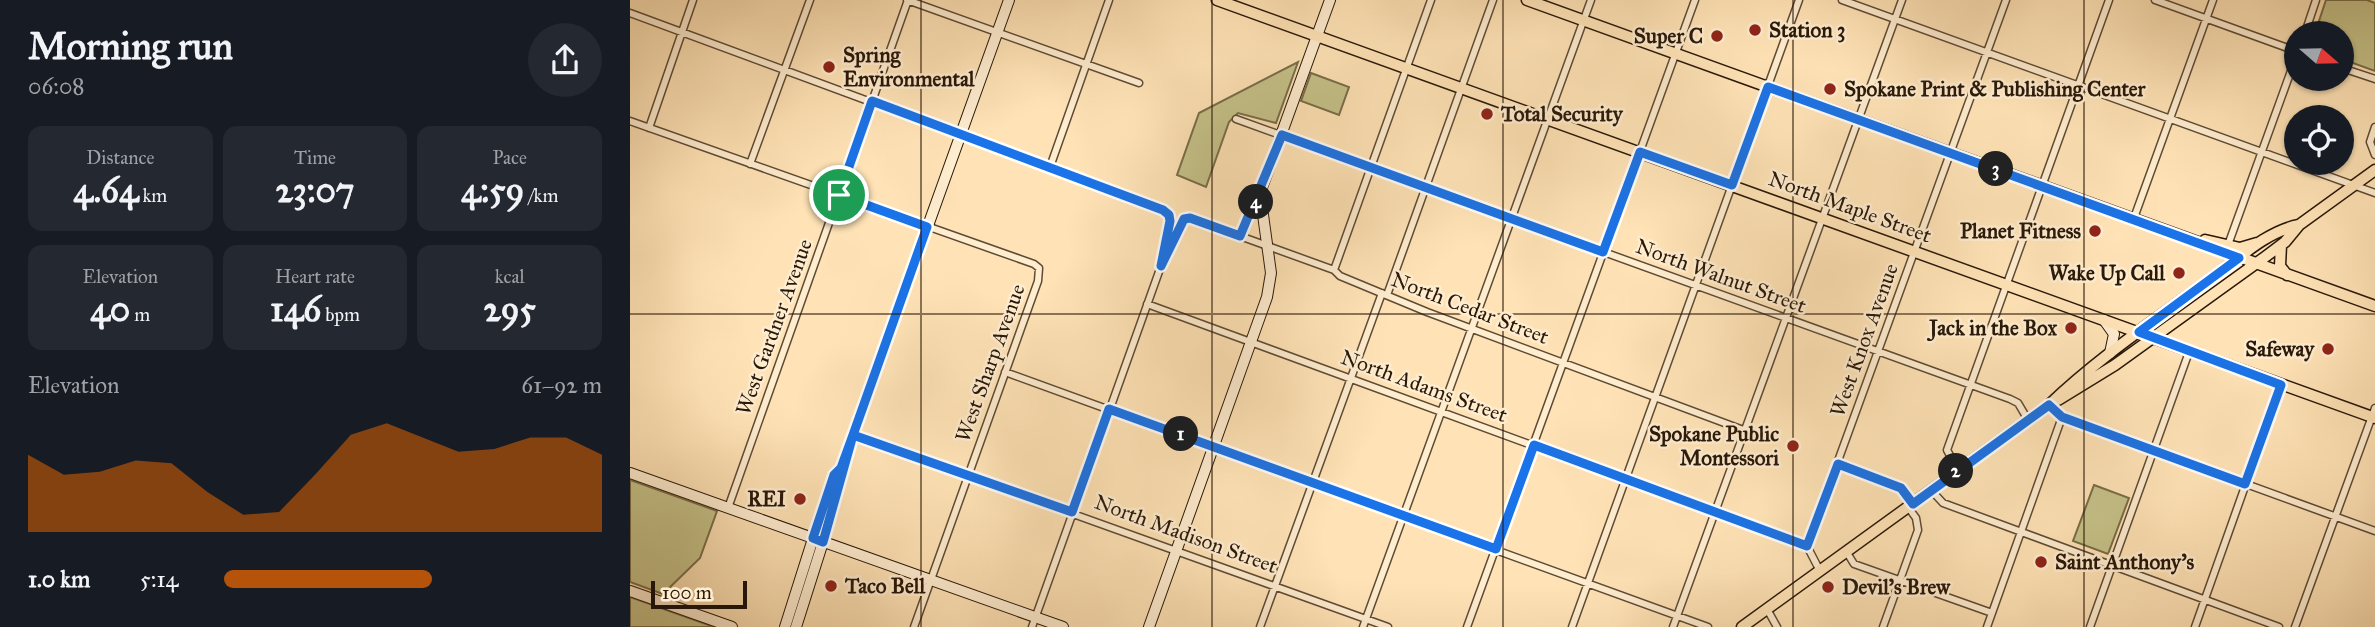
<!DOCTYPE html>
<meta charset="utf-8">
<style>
body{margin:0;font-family:"IM FELL Great Primer",serif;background:#242831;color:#f1f3f6;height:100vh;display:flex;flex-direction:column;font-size:26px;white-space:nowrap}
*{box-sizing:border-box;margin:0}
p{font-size:23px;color:#9ea1a6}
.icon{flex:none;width:38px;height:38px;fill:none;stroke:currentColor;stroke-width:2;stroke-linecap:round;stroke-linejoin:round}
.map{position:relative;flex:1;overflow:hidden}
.sheet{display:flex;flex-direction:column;background:#171b24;width:630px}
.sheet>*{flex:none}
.needle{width:46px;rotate:110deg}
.fabs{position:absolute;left:1654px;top:21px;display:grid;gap:14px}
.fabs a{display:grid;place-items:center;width:70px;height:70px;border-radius:50%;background:#171b24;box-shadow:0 2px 5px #0004;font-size:35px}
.scale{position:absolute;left:21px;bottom:18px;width:96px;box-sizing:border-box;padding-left:7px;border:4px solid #291809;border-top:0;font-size:19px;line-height:24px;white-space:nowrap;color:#291809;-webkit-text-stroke:5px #ffedd0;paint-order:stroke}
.pin{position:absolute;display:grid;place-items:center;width:60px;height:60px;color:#fff;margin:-30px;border:4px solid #fff;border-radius:50%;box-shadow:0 2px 7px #0007}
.km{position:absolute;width:35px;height:35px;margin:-18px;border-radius:50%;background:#222;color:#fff;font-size:19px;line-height:35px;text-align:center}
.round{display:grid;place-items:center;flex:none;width:74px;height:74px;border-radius:37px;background:#242831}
.summary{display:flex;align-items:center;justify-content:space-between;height:119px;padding:0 28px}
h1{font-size:38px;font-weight:700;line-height:52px}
.stats{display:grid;grid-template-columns:repeat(3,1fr);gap:10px;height:119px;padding:7px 28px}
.stats div{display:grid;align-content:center;border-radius:14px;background:#242831;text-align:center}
.stats b{font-size:35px;font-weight:700}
.stats small{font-size:19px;font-weight:400}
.stats p{font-size:19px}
.chart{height:196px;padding:14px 28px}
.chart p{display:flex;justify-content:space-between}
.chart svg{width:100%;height:126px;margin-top:7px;fill:#b45309;opacity:.7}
ul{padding:0 28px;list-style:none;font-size:23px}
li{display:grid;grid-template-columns:112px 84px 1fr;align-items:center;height:52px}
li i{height:18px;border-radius:9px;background:#b45309}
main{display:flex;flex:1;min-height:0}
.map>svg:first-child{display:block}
</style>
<main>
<section class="sheet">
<div class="summary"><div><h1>Morning run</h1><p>06:08</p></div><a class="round"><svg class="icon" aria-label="share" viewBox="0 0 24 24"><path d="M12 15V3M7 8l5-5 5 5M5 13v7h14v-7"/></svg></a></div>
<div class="stats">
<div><p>Distance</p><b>4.64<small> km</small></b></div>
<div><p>Time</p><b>23:07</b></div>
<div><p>Pace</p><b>4:59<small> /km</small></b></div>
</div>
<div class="stats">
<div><p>Elevation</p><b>40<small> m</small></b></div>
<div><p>Heart rate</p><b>146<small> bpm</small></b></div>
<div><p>kcal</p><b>295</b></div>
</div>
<div class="chart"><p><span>Elevation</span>61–92 m</p>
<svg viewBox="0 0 160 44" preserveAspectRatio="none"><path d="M0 44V17L10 24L20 23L30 19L40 20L50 30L60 38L70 37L80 24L90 10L100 6L110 11L120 16L130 15L140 11L150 11L160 17V44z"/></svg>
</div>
<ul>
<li><b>1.0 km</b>5:14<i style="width:55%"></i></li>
</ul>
</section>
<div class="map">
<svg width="1745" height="627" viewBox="0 0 1745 627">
<rect width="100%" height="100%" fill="#ffe3b6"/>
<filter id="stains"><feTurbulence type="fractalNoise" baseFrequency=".00286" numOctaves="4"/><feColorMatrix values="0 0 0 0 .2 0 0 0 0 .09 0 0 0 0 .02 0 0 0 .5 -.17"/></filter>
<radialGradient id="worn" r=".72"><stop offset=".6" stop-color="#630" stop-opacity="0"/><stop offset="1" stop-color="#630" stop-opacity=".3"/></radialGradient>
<path fill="#c6c289" stroke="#786d49" stroke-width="2" d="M1696 0H1737L1745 3V71L1712 59V33H1685Z
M668 62 646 123 608 113 599 122 576 187 547 175 569 113Z
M681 73 719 87 709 115 671 101Z
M0 480 87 511 70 558 33 594 0 582Z
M1464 485 1499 498 1478 554 1443 541Z
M0 597 84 627H0Z"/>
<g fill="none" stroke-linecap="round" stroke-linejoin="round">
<defs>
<path id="street" d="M277 0 509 83
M1212 0 1745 193
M1525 0 1666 51
M0 13 533 210 539 215 533 255
M1675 33 1686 0
M1712 68 1745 79
M606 119 1380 399 1388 403 1398 420
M0 121 404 264 409 268 408 281 284 627
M1745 127 1740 142 1745 155
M19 128 63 0
M120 164 180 0
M420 167 479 0
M1504 218 1583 0
M610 236 629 195
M1598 245 1666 57
M704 270 801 0
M757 295 863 0
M517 304 1177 546
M375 372 1078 627
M1419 405 1432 417 1745 531
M223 435 758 627
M1208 464 1271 488 1283 504
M1328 470 1317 450 1479 0
M1301 490 1313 503 1649 627
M98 508 278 0
M1216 551 1224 564 1362 613
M1190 571 1177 546 1376 0
M1137 609 1147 627
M402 627 531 266 554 219 560 218 704 270 710 276 797 312 1116 431
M630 627 752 293
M733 627 961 0
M837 627 1065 0
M942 627 1169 0
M1043 627 1272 0
M1253 627 1288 530 1286 518 1278 507
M1357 627 1432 417
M1460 627 1559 352
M1565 627 1651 385
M1665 627 1745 408"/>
<path id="secondary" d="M1474 320 1484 334 1480 353
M0 473 433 627
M0 591 102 627
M155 627 194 504 204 475 211 468
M166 627 193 542 211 468 379 0
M519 627 637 297 641 273 630 193 700 0"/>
<path id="primary" d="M587 0 1745 418
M897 0 1745 306
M1575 240 1610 248 1627 243
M1651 245 1650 266 1657 275
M1428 400 1485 365 1635 257 1655 242 1669 225 1745 170
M1112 627 1419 405C1468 358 1525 320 1579 280 1606 261 1636 231 1669 225"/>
</defs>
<use href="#street" stroke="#5e4b34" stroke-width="9"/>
<use href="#secondary" stroke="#291809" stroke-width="12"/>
<use href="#primary" stroke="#291809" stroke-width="13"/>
<use href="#street" stroke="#ffedd0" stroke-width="6"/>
<use href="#secondary" stroke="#ffedd0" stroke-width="10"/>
<use href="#primary" stroke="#ffe3b6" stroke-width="10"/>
</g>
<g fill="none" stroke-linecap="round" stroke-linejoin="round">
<defs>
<path id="route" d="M209 195 297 227 223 435 211 468 204 475 183 538 193 542 223 435 442 512 479 409 866 549 904 445 1177 546 1208 464 1271 488 1283 504 1419 405 1432 417 1615 484 1651 385 1509 332 1609 258 1138 87 1102 185 1010 152 973 252 652 135 610 236 560 218 554 219 531 266 540 221 539 215 533 210 242 101 209 195"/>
</defs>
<use href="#route" stroke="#fff" stroke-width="14"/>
<use href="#route" stroke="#1a73e8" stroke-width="9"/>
</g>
<path fill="none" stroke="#291809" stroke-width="2" stroke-opacity="0.55" d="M291 0V627M582 0V627M873 0V627M1163 0V627M1454 0V627M0 314H1745"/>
<g fill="#8f2418" stroke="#ffedd0" stroke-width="2.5">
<circle cx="1125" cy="30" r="7"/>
<circle cx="1087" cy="36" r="7"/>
<circle cx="199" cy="67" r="7"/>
<circle cx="1200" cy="89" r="7"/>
<circle cx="857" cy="114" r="7"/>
<circle cx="1465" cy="231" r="7"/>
<circle cx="1549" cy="273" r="7"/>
<circle cx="1441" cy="328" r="7"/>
<circle cx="1698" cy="349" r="7"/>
<circle cx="1163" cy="446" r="7"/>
<circle cx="170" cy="499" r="7"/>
<circle cx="1411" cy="562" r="7"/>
<circle cx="201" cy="586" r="7"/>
<circle cx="1198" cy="587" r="7"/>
</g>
<g text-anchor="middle" stroke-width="5" stroke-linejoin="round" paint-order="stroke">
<g font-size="21" font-weight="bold" fill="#291809" stroke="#ffedd0" text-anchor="start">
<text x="1139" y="37">Station 3</text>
<text x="1073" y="43" text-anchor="end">Super C</text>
<text x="213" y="62">Spring<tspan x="213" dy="24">Environmental</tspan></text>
<text x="1214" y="96">Spokane Print &amp; Publishing Center</text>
<text x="871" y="121">Total Security</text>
<text x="1451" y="238" text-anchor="end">Planet Fitness</text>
<text x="1535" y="280" text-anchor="end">Wake Up Call</text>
<text x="1427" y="335" text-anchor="end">Jack in the Box</text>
<text x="1684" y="356" text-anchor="end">Safeway</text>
<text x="1149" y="441" text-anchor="end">Spokane Public<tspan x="1149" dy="24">Montessori</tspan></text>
<text x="156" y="506" text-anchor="end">REI</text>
<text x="1425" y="569">Saint Anthony's</text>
<text x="215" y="593">Taco Bell</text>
<text x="1212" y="594">Devil's Brew</text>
</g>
<g font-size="21" fill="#291809" stroke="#ffedd0">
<text transform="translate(1220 207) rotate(20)" y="7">North Maple Street</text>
<text transform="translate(1091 276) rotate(20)" y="7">North Walnut Street</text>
<text transform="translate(840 308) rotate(21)" y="7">North Cedar Street</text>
<text transform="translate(144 327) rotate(-70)" y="7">West Gardner Avenue</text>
<text transform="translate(1234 340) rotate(-70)" y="7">West Knox Avenue</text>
<text transform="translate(360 363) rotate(-70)" y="7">West Sharp Avenue</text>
<text transform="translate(794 386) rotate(20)" y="7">North Adams Street</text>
<text transform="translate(556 534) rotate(20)" y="7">North Madison Street</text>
</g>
</g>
<rect width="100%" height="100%" filter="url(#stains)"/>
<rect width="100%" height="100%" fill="url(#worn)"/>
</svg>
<div class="fabs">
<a><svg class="needle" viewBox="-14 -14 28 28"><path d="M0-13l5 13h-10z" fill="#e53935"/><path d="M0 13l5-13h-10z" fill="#9ea1a6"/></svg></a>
<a><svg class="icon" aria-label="locate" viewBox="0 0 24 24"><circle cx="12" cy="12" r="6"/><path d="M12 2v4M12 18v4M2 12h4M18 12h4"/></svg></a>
</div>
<div class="scale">100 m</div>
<div class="pin" style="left:209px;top:195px;background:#1e9e55"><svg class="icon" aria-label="arrive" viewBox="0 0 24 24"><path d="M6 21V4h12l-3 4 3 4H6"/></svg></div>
<b class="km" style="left:551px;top:434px">1</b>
<b class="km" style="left:1326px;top:471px">2</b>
<b class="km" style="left:1366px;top:169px">3</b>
<b class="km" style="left:626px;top:202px">4</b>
</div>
</main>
